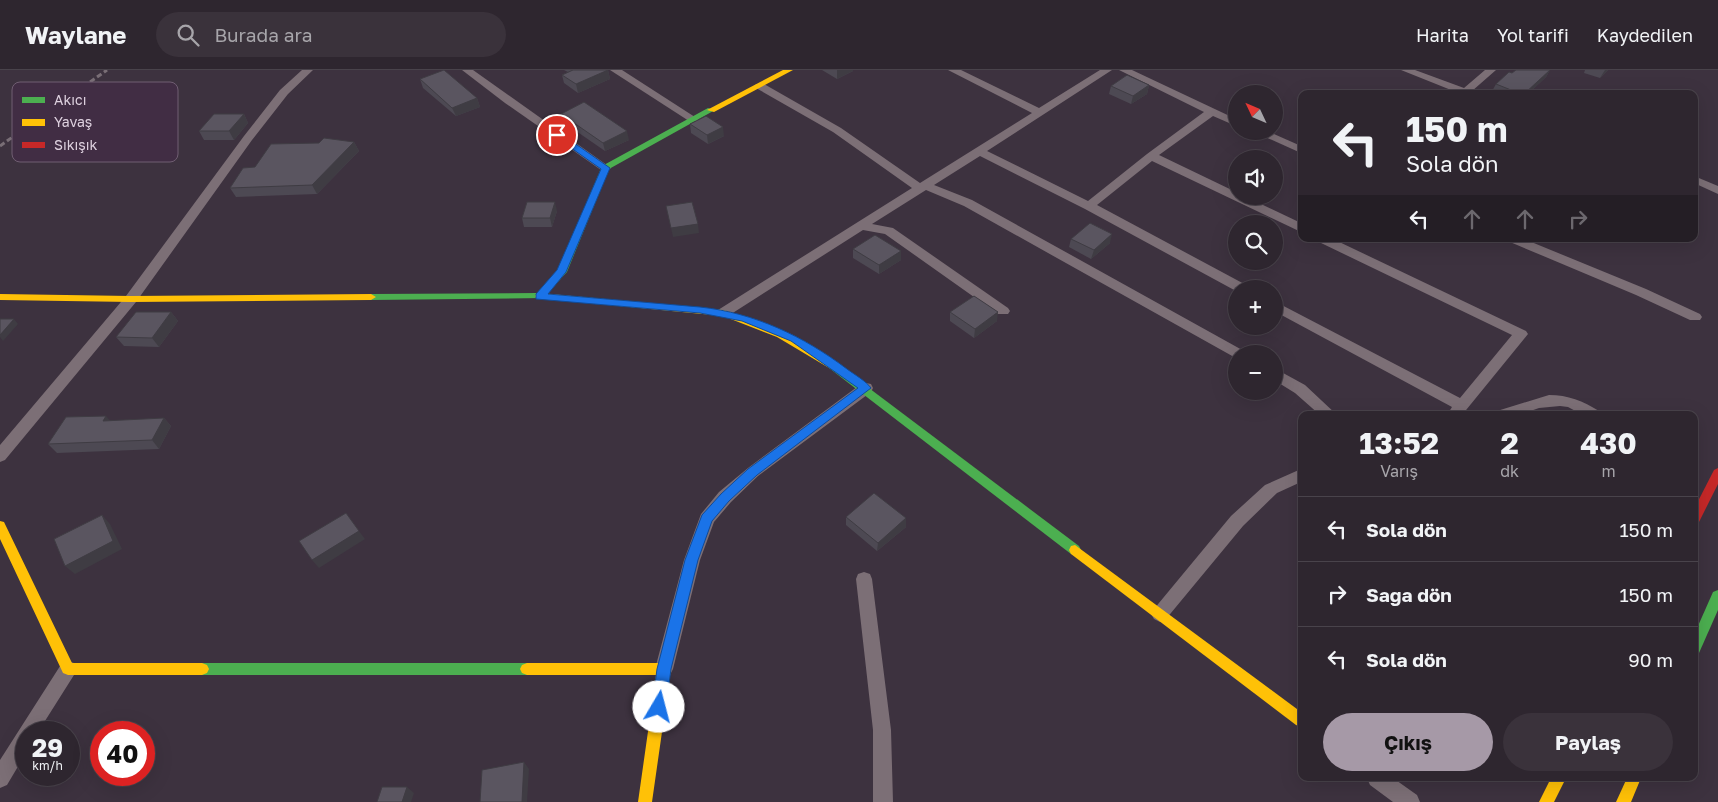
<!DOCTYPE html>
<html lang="tr">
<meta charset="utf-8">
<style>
body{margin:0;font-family:"Golos Text",sans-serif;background:#3a323b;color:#f1f3f6;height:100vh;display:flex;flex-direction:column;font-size:19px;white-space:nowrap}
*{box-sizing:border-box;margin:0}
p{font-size:16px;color:#a7a5aa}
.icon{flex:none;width:28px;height:28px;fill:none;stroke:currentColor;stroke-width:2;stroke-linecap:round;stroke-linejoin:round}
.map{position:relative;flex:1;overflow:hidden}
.side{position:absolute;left:1298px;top:341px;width:400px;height:370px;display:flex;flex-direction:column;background:#2e262f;border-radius:10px;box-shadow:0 5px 20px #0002,0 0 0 1px #49434b}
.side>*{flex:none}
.banner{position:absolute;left:1298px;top:20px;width:400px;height:152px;border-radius:10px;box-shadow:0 5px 20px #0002,0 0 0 1px #49434b;background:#2e262f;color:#f1f3f6;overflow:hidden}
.needle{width:32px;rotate:314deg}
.tools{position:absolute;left:1228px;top:15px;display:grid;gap:10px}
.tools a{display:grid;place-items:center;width:55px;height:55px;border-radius:50%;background:#2e262f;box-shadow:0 5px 20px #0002,0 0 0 1px #49434b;font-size:25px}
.speed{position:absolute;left:15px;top:651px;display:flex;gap:10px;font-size:25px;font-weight:700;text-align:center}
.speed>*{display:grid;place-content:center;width:65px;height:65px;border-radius:50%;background:#2e262f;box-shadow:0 5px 20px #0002,0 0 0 1px #49434b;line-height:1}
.speed small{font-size:12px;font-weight:400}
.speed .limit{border:8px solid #d22;background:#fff;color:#111}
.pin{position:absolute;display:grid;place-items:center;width:42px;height:42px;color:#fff;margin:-21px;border:2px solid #fff;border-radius:50%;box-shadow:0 1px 5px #0007}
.me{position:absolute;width:55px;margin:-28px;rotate:8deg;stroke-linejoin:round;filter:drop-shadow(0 0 4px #0008)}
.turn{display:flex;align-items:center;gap:18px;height:105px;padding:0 25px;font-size:22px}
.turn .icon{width:65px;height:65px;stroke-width:2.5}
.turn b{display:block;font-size:35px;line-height:42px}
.lanes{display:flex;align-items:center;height:48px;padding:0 25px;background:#0003;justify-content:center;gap:25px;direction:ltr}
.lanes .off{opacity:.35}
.eta{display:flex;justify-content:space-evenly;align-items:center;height:85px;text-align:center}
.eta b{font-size:30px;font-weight:700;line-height:35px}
.action{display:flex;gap:10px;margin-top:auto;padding:10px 25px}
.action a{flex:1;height:58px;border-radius:30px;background:#a699a7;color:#111;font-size:20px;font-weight:700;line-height:58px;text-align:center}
.action a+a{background:#3a323b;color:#f1f3f6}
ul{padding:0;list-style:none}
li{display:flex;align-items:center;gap:15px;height:65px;padding:0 25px;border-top:1px solid #49434b}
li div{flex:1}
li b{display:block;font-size:19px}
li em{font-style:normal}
header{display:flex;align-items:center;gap:30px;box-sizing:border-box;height:70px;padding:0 25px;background:#2e262f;border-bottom:1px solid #49434b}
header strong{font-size:24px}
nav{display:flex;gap:28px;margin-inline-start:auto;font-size:18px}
.search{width:350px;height:45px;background:#3a323b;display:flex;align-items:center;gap:12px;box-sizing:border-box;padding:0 18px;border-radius:28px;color:#a7a5aa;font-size:19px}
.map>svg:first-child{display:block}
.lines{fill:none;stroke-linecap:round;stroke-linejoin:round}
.street{fill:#7c6f76;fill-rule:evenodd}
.fast{fill:#4caf50;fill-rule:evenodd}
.slow{fill:#ffc107;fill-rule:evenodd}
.jam{fill:#c62828;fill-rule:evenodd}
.rail{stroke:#796e76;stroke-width:3;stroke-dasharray:5.5 3;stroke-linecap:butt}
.wall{fill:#4d4953}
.shaded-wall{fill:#3f3c43}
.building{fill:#5a5560;stroke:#3f3c43}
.route{fill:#1a73e8;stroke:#114b97}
.key{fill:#412d44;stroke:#705e72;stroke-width:1}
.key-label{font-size:14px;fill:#ded1df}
</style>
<header>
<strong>Waylane</strong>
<div class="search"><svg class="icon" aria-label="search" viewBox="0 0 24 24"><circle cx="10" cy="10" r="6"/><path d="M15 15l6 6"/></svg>Burada ara</div>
<nav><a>Harita</a><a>Yol tarifi</a><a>Kaydedilen</a></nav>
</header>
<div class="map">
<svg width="1718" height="732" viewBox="0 0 1718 732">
<rect width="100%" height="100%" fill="#3d323f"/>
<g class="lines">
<g class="street">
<polygon points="302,0 313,0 288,24 252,70 136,232 5,390 0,392 0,375 126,226 244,66 280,20"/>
<polygon points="462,0 473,0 611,98 609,100 601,100 505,33"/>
<polygon points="610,0 622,0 698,49 697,51 689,51"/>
<polygon points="948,0 961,0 1039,38 1100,0 1112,0 987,81 1088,131 1147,84 1204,42 1119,0 1132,0 1236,49 1236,56 1213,46 1159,85 1236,122 1236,126 1244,126 1301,153 1301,162 1152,91 1097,135 1248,216 1249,219 1236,219 1236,221 1085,139 980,86 934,115 972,130 1244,281 1246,284 1236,284 1236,288 1234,287 964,136 926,120 872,154 893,158 1008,238 1010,241 1008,244 998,244 885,164 863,160 728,246 718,246 716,243 718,240 912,118 833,62 756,18 755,16 756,14 764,14 841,58 920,113 1032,43"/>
<polygon points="1401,0 1415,0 1464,18 1485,0 1496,0 1472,21 1476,24 1461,24"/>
<polygon points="1252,61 1267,61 1301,76 1301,83"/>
<polygon points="1694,106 1718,116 1718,124 1694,113"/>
<polygon points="1317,169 1333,169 1526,261 1528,264 1462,345 1447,345 1452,337 1274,241 1274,231 1460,328 1512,265 1319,172"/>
<polygon points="1508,169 1524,169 1646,219 1700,244 1702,247 1700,250 1690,250 1636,225 1510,172"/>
<polygon points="1274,298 1305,315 1337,345 1320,345 1295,323 1274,310"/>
<polygon points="866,313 871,314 873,318 871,322 758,406 731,432 714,452 700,490 673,599 670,605 664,607 658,605 655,599 684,490 701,444 719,422 748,398 861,314"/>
<path d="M1549,325c19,0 34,6 50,16l2,4h-18l-15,-8 -8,-1 -21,2 -20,7h-24l2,-4z"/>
<polygon points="1301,399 1301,412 1277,423 1243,456 1166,549 1160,552 1154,549 1151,544 1154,539 1231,446 1265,415"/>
<polygon points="864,502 870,504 872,509 891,660 893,732 873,732 873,660 856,509 858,504"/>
<polygon points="68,591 74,593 77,599 74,605 38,662 26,662 26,683 7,715 0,718 0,690 62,593"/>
<polygon points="1367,708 1393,708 1417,725 1420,732 1393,732 1370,715"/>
</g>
<g class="fast">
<polygon points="708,38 715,40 609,99 567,202 543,228 371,230 366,227 371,224 537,223 558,201 602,96"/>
<polygon points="833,291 1079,476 1081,480 1079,484 1075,485 1071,484 829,298 828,295"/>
<polygon points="1718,520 1718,540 1699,583 1694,585 1694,565 1713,522"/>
<polygon points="202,593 527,593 532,595 534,599 532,603 527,605 202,605 197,603 195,599 197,595"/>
</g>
<g class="slow">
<polygon points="783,0 793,0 714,42 707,40"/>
<polygon points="540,223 723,240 756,250 784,262 824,284 838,295 833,299 829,298 777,267 723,246 537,228 535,226 537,224"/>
<polygon points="0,224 131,226 371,224 376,227 371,230 131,232 0,230"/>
<polygon points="0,451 4,452 72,593 202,593 207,595 209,599 207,603 202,605 68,605 63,603 0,469"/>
<polygon points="1075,475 1301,642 1301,657 1296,655 1071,484 1069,480 1071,476"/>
<polygon points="527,593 664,593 669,595 671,599 652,732 638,732 656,605 527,605 522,603 520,599 522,595"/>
<polygon points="1551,708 1566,708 1554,732 1539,732"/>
<polygon points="1627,708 1641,708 1631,732 1616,732"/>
</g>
<polygon class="jam" points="1718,398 1718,414 1698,454 1694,455 1694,439 1714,400"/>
<polyline class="rail" points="0,76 107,0"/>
</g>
<g class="wall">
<polygon points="564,0 608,0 610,9 578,23 564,13 562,5 568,2"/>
<polygon points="822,0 853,0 853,1 837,9"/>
<polygon points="1516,0 1550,0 1546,7 1528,24 1494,24 1491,23 1496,14 1512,3"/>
<polygon points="1585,0 1608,0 1600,8 1584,3"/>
<polygon points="420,9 477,28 480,37 456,46 423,18"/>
<polygon points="1149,15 1147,24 1131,34 1109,24 1111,16"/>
<polygon points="126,43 131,52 116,67 88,66 82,58"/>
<polygon points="244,44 248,53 234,70 204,70 199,61"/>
<polygon points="561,44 629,70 605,81 563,52"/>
<polygon points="690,54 724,66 708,74 691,63"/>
<polygon points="354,72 359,81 317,124 236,127 230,118 255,97"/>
<polygon points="1236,96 1236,111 1229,108 1232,99"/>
<polygon points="557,141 552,157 524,157 522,148"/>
<polygon points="1071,169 1110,173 1091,189 1069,177"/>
<polygon points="853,179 901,190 879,204 853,188"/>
<polygon points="171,242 178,251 159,277 124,276 116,267"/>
<polygon points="950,242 997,251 974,268 950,251"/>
<polygon points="164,348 171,356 159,379 57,383 48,374 110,351"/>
<polygon points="846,447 906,457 877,481 846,455"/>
</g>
<g class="shaded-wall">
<polygon points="608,0 610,9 578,23 576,14"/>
<polygon points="837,0 853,0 853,1 837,9"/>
<polygon points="1550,0 1546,7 1528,24 1524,24"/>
<polygon points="1605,0 1608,0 1600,8"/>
<polygon points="1149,15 1147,24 1131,34 1133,26"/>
<polygon points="477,28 480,37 456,46 452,38"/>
<polygon points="126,43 131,52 116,67 110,59"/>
<polygon points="244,44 248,53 234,70 229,61"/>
<polygon points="723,57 724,66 708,74 707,65"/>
<polygon points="627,61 629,70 605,81 603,73"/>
<polygon points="354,72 359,81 317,124 312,115"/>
<polygon points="555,132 557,141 552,157 550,148"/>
<polygon points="698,154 699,163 673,167 671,158"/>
<polygon points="1112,164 1110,173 1091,189 1094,180"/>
<polygon points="901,181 901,190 879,204 879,195"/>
<polygon points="171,242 178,251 159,277 152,268"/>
<polygon points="998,242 997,251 974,268 975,259"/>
<polygon points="14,249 18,254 3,271 0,267 0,265"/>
<polygon points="106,346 114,355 103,351"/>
<polygon points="164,348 171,356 159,379 152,370"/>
<polygon points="102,445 110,454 122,479 75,504 65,496"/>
<polygon points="906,448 906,457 877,481 878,473"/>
<polygon points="359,461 365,469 319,498 312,490"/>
<polygon points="524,692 529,699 527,732 522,732"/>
<polygon points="407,717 414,723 411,732 402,732"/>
</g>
<g class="building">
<polygon points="444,0 477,28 452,38 420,9"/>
<polygon points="573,0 608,0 576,14 562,5"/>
<polygon points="1516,0 1550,0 1524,24 1521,24 1496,14 1509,2 1512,3"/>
<polygon points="1127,5 1149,15 1133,26 1111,16"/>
<polygon points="584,32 627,61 603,73 561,44"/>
<polygon points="214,44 244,44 229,61 199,61"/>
<polygon points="706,46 723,57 707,65 690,54"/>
<polygon points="324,68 354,72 312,115 230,118 243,98 255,97 271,74 319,73"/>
<polygon points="1236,96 1236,101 1232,99"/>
<polygon points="527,132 555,132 550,148 522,148"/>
<polygon points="692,132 698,154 671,158 666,136"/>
<polygon points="1090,153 1112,164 1094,180 1071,169"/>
<polygon points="875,165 901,181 879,195 853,179"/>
<polygon points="974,226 998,242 975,259 950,242"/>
<polygon points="136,242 171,242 152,268 116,267"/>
<polygon points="0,249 14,249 0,265"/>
<polygon points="106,346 103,351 164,348 152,370 48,374 66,347"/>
<polygon points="874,423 906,448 878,473 846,447"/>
<polygon points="346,443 359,461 312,490 299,471"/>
<polygon points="102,445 113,471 65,496 54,469"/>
<polygon points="524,692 522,732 480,732 482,700"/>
<polygon points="382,717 407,717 402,732 377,732"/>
</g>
<path class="route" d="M554,63h6l50,35 -44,104 -18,22 152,13c55,6 103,29 147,62 8,6 19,12 24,19l-114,87 -28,26 -17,20 -14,39 -27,109 -5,38 -2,5 -5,2 -5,-2 -2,-5 5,-38 28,-109 17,-45 19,-21 27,-25 110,-81 -67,-47 -49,-20 -42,-8 -164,-14v-5l21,-24 44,-101 -47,-33z"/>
<rect x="12" y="12" width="166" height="80" rx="8" class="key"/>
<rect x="22" y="27" width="23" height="6" fill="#4caf50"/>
<rect x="22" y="49" width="23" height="7" fill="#ffc107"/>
<rect x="22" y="72" width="23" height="6" fill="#c62828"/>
<g class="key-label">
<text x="54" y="35">Akıcı</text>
<text x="54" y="57">Yavaş</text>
<text x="54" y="80">Sıkışık</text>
</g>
</svg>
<div class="tools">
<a><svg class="needle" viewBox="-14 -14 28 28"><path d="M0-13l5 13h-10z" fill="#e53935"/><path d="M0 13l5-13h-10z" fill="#a7a5aa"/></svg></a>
<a><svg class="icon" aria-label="sound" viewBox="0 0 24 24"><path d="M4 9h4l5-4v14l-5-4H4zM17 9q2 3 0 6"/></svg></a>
<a><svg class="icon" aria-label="search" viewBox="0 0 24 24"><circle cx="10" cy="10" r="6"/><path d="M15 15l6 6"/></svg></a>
<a>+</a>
<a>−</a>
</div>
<div class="speed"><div>29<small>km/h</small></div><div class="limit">40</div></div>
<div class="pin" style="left:557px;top:65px;background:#d93025"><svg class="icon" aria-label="arrive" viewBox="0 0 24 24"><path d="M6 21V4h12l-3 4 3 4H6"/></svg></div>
<svg class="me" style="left:659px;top:637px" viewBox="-20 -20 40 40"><circle r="19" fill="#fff"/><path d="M0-13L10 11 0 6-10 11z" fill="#1a73e8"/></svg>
<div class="banner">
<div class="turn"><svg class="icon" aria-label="left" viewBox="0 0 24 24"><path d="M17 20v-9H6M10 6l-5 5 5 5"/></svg><div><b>150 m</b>Sola dön</div></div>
<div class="lanes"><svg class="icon" aria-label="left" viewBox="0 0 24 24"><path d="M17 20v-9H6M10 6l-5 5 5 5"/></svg><svg class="icon off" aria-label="ahead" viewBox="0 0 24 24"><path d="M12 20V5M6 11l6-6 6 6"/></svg><svg class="icon off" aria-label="ahead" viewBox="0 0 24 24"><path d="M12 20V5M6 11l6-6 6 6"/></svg><svg class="icon off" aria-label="right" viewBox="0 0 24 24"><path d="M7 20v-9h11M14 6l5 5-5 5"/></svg></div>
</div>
<section class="side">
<div class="eta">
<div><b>13:52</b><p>Varış</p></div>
<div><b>2</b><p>dk</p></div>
<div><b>430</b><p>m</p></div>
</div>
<ul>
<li><svg class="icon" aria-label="left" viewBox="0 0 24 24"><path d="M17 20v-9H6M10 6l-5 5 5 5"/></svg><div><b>Sola dön</b></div><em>150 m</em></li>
<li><svg class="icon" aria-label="right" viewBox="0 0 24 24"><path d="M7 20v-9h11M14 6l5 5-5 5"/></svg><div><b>Sağa dön</b></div><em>150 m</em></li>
<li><svg class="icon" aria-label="left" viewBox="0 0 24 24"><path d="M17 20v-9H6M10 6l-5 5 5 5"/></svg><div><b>Sola dön</b></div><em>90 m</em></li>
</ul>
<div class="action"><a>Çıkış</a><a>Paylaş</a></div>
</section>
</div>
